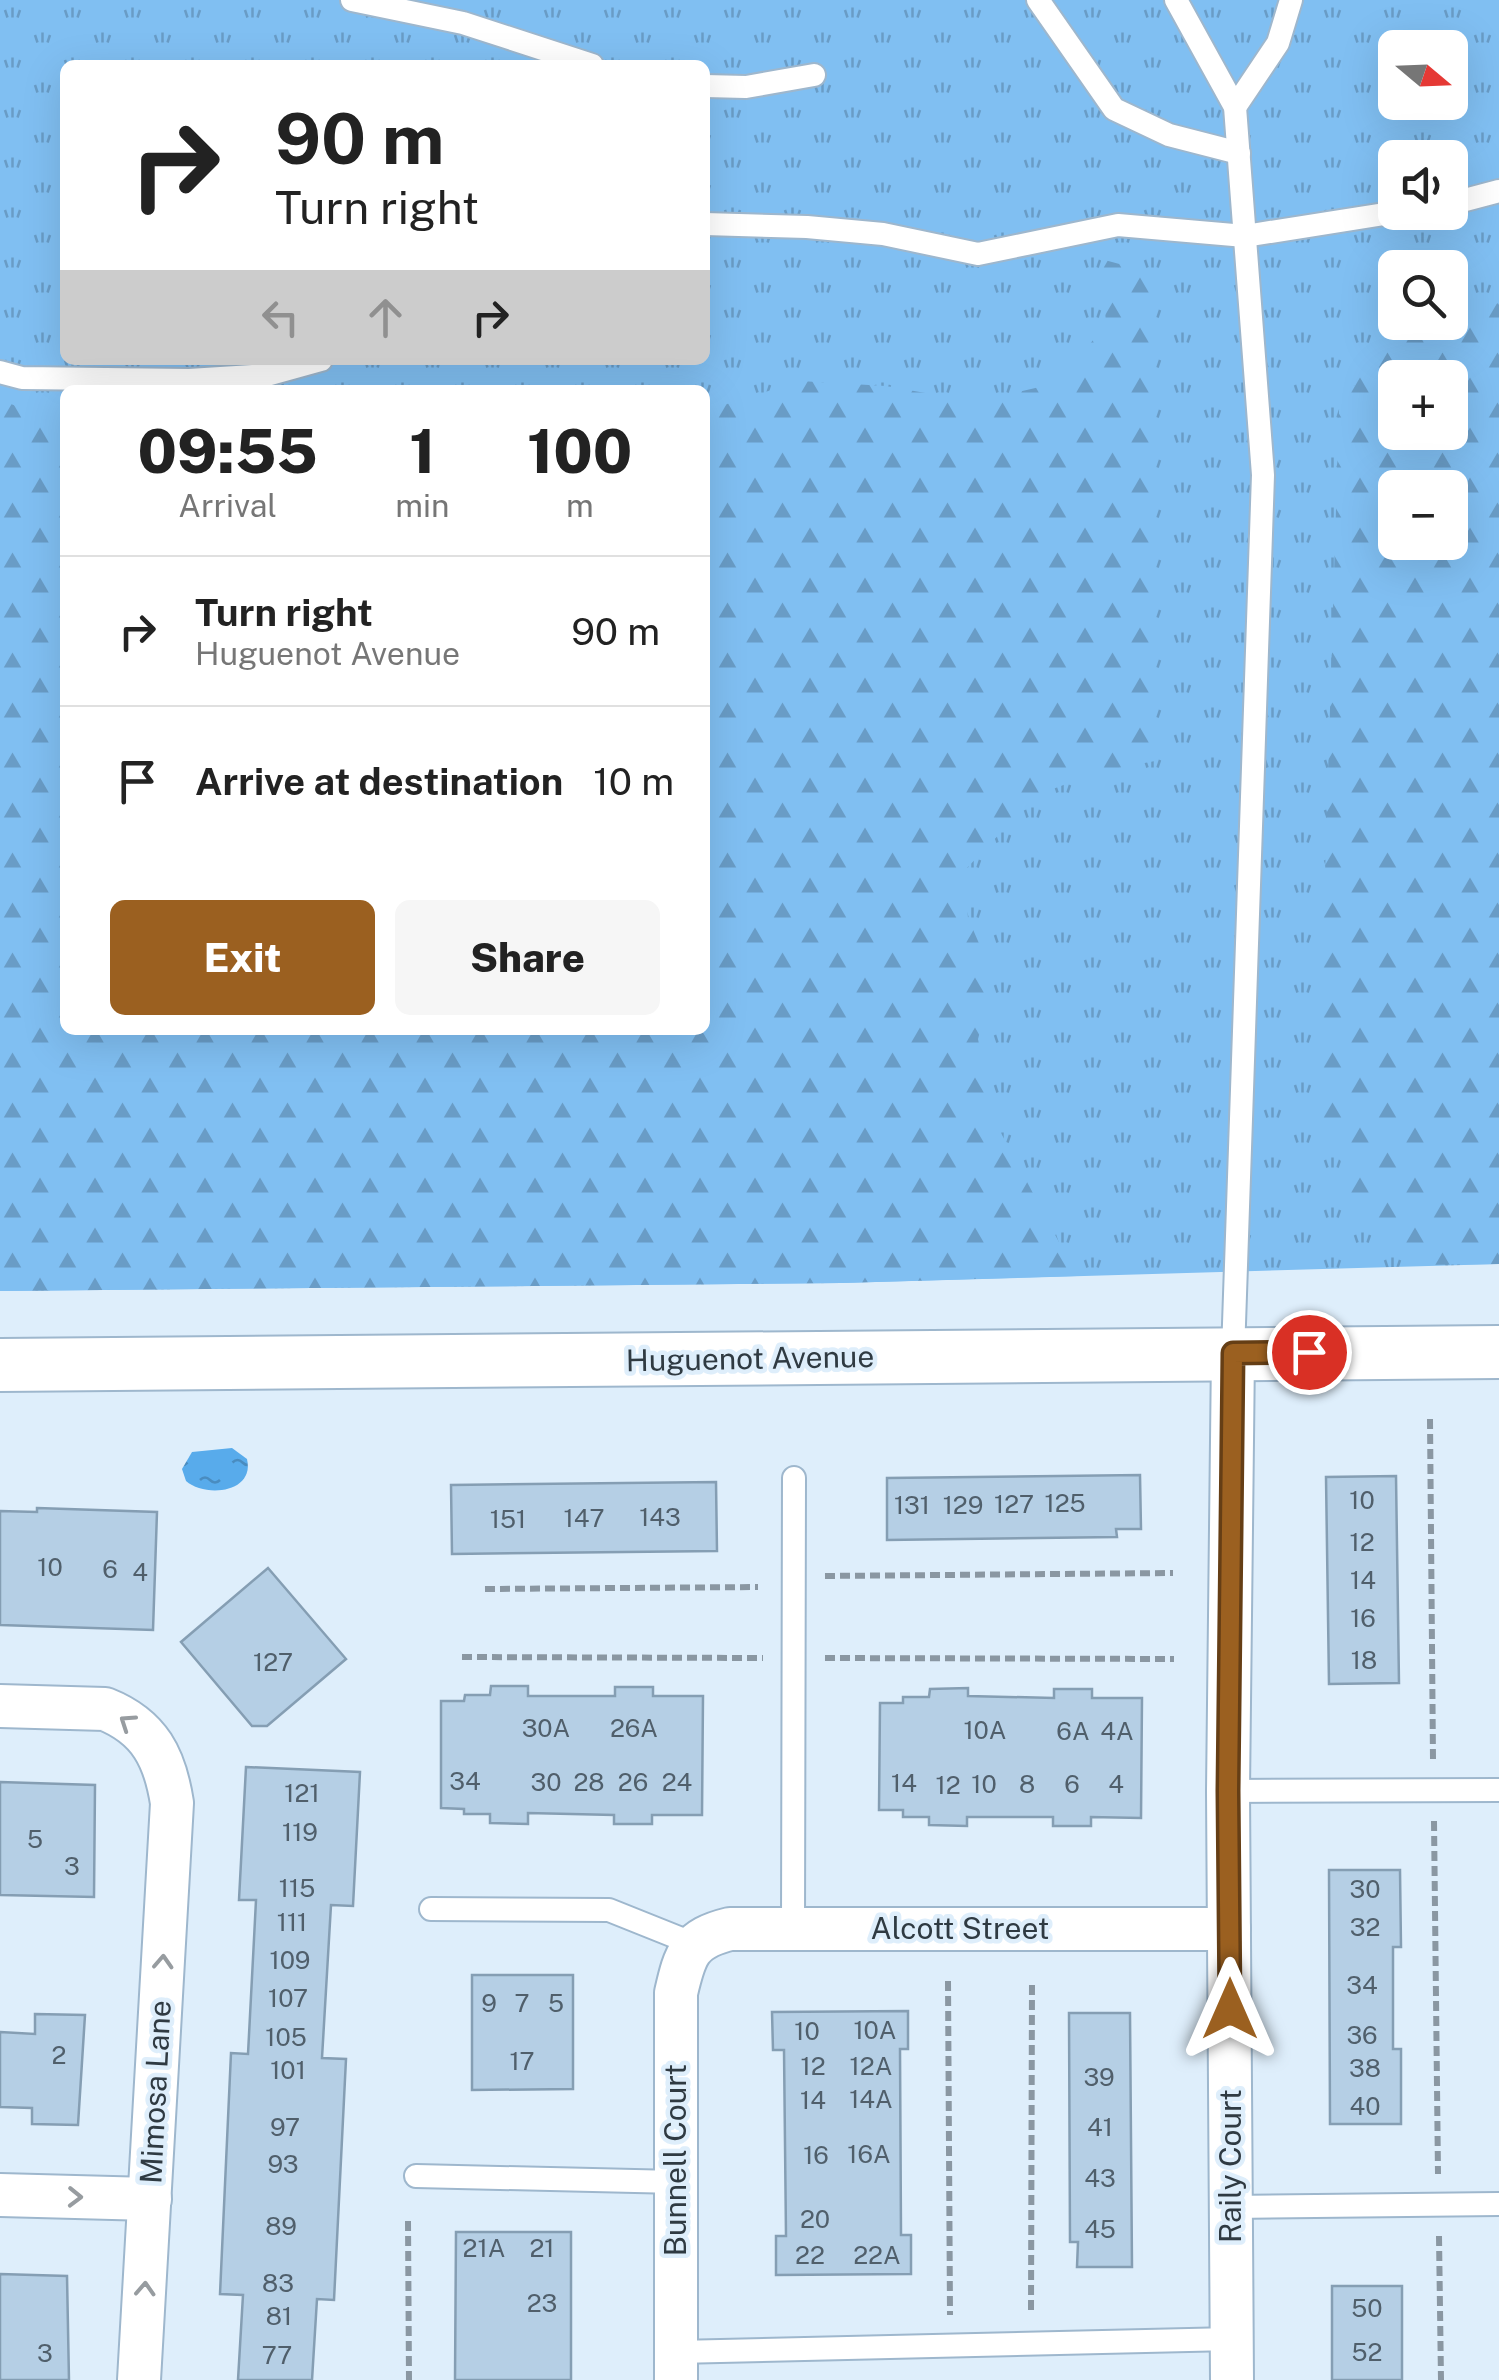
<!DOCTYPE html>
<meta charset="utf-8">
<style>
body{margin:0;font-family:"Public Sans",sans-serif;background:#f6f6f6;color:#222;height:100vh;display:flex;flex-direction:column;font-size:38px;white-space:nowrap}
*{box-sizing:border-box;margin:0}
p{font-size:32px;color:#767676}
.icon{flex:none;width:55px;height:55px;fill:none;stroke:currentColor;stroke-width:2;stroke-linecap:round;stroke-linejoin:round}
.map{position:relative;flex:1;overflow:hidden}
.drawer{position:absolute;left:60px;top:385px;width:650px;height:650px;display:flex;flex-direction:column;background:#fff;border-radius:15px;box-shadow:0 10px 40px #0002}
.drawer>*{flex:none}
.top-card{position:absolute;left:60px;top:60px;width:650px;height:305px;border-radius:15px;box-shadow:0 10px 40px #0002;background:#fff;color:#222;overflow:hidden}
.needle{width:65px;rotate:109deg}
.fabs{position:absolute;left:1378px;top:30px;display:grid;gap:20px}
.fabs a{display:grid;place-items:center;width:90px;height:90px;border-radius:15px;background:#fff;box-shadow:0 10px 40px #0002;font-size:50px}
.pin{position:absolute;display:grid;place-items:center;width:85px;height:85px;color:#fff;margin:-42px;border:5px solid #fff;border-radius:50%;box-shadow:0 2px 10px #0007}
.me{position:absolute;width:110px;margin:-55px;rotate:0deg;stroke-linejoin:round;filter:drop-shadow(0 0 8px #0008)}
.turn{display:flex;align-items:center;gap:35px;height:210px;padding:0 50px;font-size:45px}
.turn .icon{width:130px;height:130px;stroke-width:2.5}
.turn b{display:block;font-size:70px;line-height:85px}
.lanes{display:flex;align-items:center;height:95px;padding:0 50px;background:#0003;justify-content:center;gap:50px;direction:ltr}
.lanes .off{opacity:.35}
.eta{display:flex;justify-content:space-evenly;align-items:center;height:170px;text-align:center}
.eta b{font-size:60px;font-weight:800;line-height:70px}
.button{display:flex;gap:20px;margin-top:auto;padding:20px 50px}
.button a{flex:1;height:115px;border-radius:15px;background:#9b6020;color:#fff;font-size:40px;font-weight:800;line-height:115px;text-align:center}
.button a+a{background:#f6f6f6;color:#222}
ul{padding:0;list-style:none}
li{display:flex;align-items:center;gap:30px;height:150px;padding:0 50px;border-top:2px solid #e0e0e0}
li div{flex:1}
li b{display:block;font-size:38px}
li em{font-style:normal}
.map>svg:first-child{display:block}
.grass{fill:url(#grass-tufts);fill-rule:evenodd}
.forest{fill:url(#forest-firs);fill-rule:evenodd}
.water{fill:url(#water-ripples)}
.building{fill:#b5cfe5;stroke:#859eb3;stroke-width:2.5}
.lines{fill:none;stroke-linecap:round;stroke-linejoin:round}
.service-casing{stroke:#9eb7cd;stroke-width:26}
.minor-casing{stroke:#9eb7cd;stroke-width:46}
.tertiary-casing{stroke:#9eb7cd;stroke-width:56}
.path{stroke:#8a97a2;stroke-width:6;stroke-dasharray:10 5;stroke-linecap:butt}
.service{stroke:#fff;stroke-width:22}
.minor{stroke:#fff;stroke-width:42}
.tertiary{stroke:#fff;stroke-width:52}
.oneway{stroke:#979ca0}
.route-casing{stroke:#653e15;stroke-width:25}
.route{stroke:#9b6020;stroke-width:18}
.labels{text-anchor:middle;stroke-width:9;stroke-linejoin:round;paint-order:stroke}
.number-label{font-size:25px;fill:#505f6b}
.street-label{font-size:30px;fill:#2f3a42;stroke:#deeefb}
</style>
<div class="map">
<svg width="1499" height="2380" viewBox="0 0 1499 2380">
<defs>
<pattern id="grass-tufts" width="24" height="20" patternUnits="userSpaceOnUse" patternTransform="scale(2.5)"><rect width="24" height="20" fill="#80bff2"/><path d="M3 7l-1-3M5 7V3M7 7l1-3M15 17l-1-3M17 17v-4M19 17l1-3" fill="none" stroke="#699cc6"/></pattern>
<pattern id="forest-firs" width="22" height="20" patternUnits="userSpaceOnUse" patternTransform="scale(2.5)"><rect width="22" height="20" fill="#80bff2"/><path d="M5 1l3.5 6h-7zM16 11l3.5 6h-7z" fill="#699cc6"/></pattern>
<pattern id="water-ripples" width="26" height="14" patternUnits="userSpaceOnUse" patternTransform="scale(2.5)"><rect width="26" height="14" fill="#58abeb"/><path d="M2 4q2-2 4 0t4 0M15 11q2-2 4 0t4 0" fill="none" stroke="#498cc0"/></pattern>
</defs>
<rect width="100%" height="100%" fill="#deeefb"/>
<path class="grass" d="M0,0h1499v1264l-658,19 -841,8zM1395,48h55v54h-55zM65,65h640v295h-640zM1395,158h55v54h-55zM1395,268h55v54h-55zM1395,378h55v54h-55zM65,390h640v640h-640zM1395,488h55v54h-55z"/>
<g class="forest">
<polygon points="1101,259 1156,274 1155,761 1098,772 1037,795 964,871 968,918 994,978 978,1039 993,1118 1077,1276 841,1283 0,1291 0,400 65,424 65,1030 705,1030 705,411 800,381 886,386 976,402 1061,382 1106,323"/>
<path d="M1499,303v961l-80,1 -60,-42 -18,-61 -23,-55 21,-697 39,-63 50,-24 22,-1v-7zM1395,378h55v54h-55zM1395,488h55v54h-55z"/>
</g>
<path class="water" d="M232,1448l15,11c8,34 -42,39 -61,22l-4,-12 10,-17z"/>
<g class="building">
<polygon points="1140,1475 1141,1529 1116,1529 1117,1537 887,1540 887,1478"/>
<polygon points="1396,1476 1399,1683 1329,1684 1326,1477"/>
<polygon points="716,1482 717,1551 452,1554 451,1485"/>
<polygon points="37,1508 157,1512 153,1630 0,1625 0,1511 37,1512"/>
<polygon points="268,1568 346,1659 267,1726 252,1726 181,1642"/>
<polygon points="491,1686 528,1686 528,1696 615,1696 615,1687 653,1687 653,1696 703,1696 702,1815 652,1815 652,1824 614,1824 614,1815 528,1813 528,1824 490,1823 490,1814 464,1814 464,1809 441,1808 441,1701 464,1701 465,1695 490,1695"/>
<polygon points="968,1688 968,1696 1054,1698 1054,1689 1092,1689 1092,1698 1142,1698 1141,1818 1091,1817 1091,1826 1053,1826 1053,1817 967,1817 967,1826 929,1825 929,1817 903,1817 903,1810 879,1810 880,1703 903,1703 903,1697 929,1697 930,1689"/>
<polygon points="246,1767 360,1772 353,1906 331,1905 322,2058 346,2059 334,2300 317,2299 312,2380 238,2380 243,2295 220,2294 231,2053 248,2054 254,1939 256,1900 239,1900"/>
<polygon points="0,1782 95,1785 94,1897 0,1895"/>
<polygon points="1329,1870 1400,1870 1401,1947 1393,1947 1393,2049 1401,2049 1401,2124 1330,2124"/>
<polygon points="472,1975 573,1975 573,2089 472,2090"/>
<polygon points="908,2011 908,2049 900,2049 901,2235 911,2235 911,2274 776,2275 776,2236 786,2236 784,2050 773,2050 772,2012"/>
<polygon points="1069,2013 1130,2013 1132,2267 1077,2267 1078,2242 1070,2242"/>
<polygon points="35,2014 85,2015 78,2125 32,2124 32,2108 0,2107 0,2032 35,2034"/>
<polygon points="456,2232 571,2232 571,2380 455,2380"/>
<polygon points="0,2274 67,2276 69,2380 0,2380"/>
<rect x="1332" y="2286" width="70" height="94"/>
</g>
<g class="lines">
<defs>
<g id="service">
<polyline points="352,0 463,23 592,65"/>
<polyline points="1038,0 1114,109 1169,135 1239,153"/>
<polyline points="1176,0 1235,107 1263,475 1233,1353"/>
<polyline points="705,86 746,87 814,75"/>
<polyline points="1235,107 1278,43 1291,0"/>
<polyline points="1450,204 1499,191"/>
<polyline points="705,224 807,227 883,234 978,254 1118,225 1245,236 1397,212"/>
<polyline points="0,372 22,378 189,380 267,375 321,360"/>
<polyline points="1228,1791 1499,1790"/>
<polyline points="431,1909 609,1910 694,1944"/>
<polyline points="793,1929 794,1478"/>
<polyline points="416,2176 677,2182"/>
<polyline points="1231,2207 1499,2204"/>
<polyline points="677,2352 1232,2339"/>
</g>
<g id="minor">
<path d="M0,1706l105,3c45,18 60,49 67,94l-33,577"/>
<polyline points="0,2195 150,2199"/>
<path d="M676,2380v-387c9,-39 13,-54 54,-64h499"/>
<polyline points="1232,2380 1228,1791 1233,1353"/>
</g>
<polyline id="tertiary" points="0,1365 1499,1352"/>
</defs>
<use href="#service" class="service-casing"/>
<use href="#minor" class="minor-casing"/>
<use href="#tertiary" class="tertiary-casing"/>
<g class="path">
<polyline points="1430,1419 1433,1759"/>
<polyline points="825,1576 1173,1573"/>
<polyline points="485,1589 758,1587"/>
<polyline points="462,1657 763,1658"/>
<polyline points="825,1658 1174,1659"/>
<polyline points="1434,1821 1438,2174"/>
<polyline points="948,1981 950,2315"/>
<polyline points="408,2221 409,2380"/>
<polyline points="1439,2236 1441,2380"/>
<polyline points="1031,2310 1032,1981"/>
</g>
<use href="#service" class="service"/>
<use href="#minor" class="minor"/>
<use href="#tertiary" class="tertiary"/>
</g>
<defs><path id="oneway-chevron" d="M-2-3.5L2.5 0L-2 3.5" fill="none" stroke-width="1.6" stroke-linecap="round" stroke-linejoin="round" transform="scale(2.5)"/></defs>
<g class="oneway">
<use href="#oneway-chevron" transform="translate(127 1722) rotate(-146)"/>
<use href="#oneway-chevron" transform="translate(163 1962) rotate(-87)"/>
<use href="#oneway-chevron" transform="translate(75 2197) rotate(1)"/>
<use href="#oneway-chevron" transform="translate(145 2289) rotate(-87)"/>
</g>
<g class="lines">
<defs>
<polyline id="route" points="1230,2009 1228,1791 1233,1353 1309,1352"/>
</defs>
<use href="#route" class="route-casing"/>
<use href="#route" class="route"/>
</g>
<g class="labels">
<g class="number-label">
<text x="1362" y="1509">10</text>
<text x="1065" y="1512">125</text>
<text x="1014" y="1513">127</text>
<text x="912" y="1514">131</text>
<text x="963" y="1514">129</text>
<text x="660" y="1526">143</text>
<text x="584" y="1527">147</text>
<text x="508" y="1528">151</text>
<text x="1362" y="1551">12</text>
<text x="50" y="1576">10</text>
<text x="110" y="1578">6</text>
<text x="140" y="1581">4</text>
<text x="1363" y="1589">14</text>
<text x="1363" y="1627">16</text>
<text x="1364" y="1669">18</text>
<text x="273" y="1671">127</text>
<text x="546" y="1737">30A</text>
<text x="634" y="1737">26A</text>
<text x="985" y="1739">10A</text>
<text x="1073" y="1740">6A</text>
<text x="1117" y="1740">4A</text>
<text x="465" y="1790">34</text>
<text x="546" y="1791">30</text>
<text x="589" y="1791">28</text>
<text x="633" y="1791">26</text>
<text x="677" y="1791">24</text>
<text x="904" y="1792">14</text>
<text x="984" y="1793">10</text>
<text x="1027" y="1793">8</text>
<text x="1072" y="1793">6</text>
<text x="1116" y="1793">4</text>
<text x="948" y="1794">12</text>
<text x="302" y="1802">121</text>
<text x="300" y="1841">119</text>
<text x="35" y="1848">5</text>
<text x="72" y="1875">3</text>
<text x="297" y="1897">115</text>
<text x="1365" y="1898">30</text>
<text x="292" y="1931">111</text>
<text x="1365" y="1936">32</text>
<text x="290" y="1969">109</text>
<text x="1362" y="1994">34</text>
<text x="288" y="2007">107</text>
<text x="489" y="2012">9</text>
<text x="522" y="2012">7</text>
<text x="556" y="2012">5</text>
<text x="875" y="2039">10A</text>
<text x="807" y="2040">10</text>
<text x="1362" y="2044">36</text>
<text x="286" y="2046">105</text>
<text x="59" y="2064">2</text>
<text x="522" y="2070">17</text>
<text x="813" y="2075">12</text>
<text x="871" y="2075">12A</text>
<text x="1365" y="2077">38</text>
<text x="288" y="2079">101</text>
<text x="1099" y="2086">39</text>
<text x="871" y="2108">14A</text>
<text x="813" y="2109">14</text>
<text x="1365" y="2115">40</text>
<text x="285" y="2136">97</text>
<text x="1100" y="2136">41</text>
<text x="869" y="2163">16A</text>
<text x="816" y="2164">16</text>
<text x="283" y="2173">93</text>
<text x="1100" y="2187">43</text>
<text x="815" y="2228">20</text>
<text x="281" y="2235">89</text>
<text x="1100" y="2238">45</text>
<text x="484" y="2257">21A</text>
<text x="542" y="2257">21</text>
<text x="810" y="2264">22</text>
<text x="877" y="2264">22A</text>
<text x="278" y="2292">83</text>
<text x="542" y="2312">23</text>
<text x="1367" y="2317">50</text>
<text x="279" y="2325">81</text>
<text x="1367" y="2361">52</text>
<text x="45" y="2362">3</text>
<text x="277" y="2364">77</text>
</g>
<g class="street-label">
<text transform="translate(750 1359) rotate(-1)" y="10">Huguenot Avenue</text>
<text x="960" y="1939">Alcott Street</text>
<text transform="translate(156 2092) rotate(-87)" y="10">Mimosa Lane</text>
<text transform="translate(676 2160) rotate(-90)" y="10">Bunnell Court</text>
<text transform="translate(1231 2166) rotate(-90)" y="10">Raily Court</text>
</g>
</g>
</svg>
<div class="fabs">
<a><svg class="needle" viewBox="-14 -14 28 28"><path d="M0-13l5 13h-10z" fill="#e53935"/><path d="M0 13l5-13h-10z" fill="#767676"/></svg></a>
<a><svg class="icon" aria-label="sound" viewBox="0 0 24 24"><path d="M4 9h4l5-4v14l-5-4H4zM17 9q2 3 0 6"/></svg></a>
<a><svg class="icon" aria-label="search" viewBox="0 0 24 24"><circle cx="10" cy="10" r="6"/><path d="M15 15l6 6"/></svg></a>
<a>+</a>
<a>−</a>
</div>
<div class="pin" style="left:1309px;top:1352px;background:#d93025"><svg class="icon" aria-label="arrive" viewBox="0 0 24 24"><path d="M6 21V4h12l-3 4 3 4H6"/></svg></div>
<svg class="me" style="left:1230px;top:2009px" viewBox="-20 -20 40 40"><path d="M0-17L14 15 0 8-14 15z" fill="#9b6020" stroke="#fff" stroke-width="4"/></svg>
<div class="top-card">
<div class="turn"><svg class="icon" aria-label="right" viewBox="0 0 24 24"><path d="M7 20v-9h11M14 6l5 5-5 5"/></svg><div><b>90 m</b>Turn right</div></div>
<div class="lanes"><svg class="icon off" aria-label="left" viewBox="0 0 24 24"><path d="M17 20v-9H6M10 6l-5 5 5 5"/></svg><svg class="icon off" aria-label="ahead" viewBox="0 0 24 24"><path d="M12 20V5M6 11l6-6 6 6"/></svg><svg class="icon" aria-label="right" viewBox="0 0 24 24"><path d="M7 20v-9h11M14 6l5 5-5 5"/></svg></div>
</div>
<section class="drawer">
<div class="eta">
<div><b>09:55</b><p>Arrival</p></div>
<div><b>1</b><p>min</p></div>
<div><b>100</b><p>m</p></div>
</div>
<ul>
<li><svg class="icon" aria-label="right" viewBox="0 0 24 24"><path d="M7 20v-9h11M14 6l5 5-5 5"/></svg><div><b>Turn right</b><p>Huguenot Avenue</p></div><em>90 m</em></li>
<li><svg class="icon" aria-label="arrive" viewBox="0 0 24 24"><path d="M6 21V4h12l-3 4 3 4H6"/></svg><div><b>Arrive at destination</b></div><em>10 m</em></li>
</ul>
<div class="button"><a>Exit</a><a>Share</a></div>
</section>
</div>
